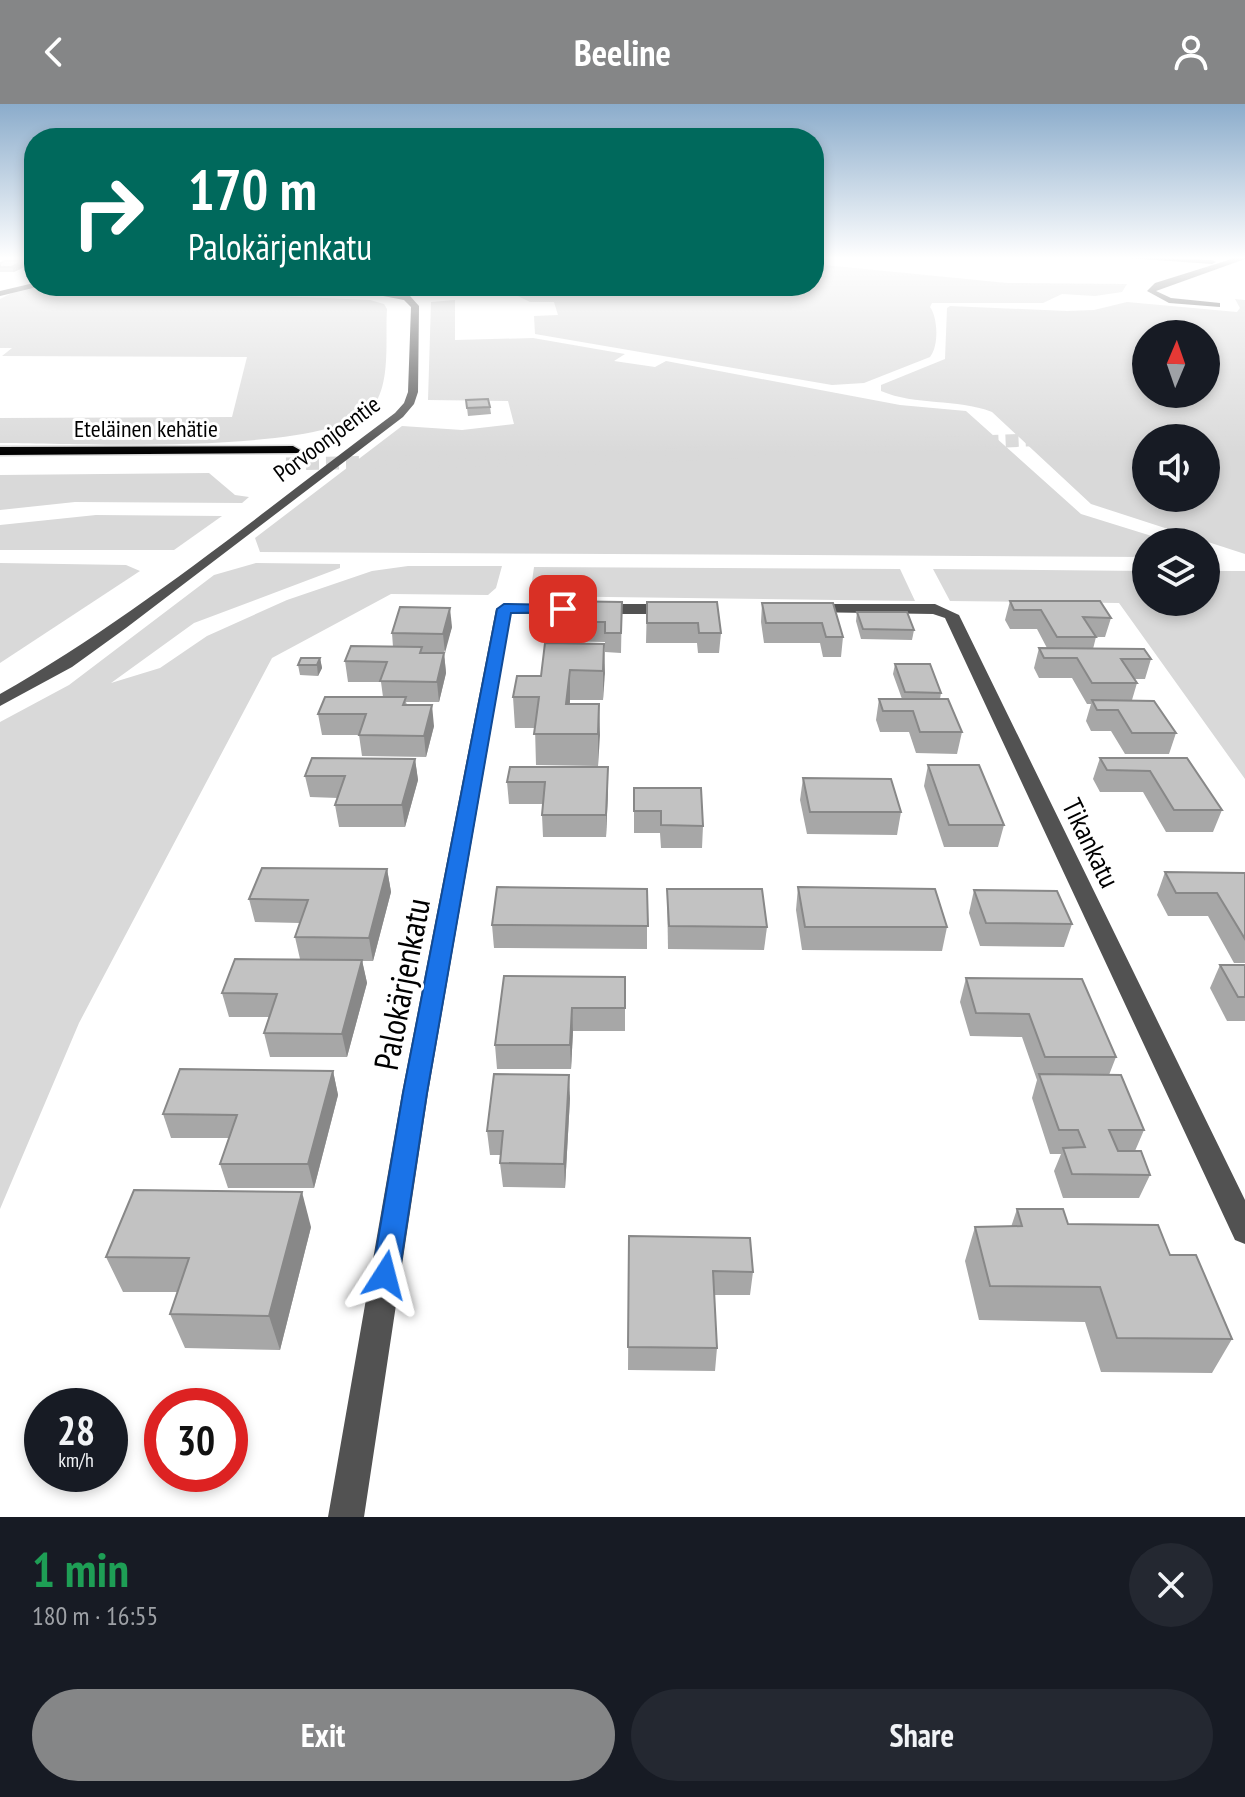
<!DOCTYPE html>
<meta charset="utf-8">
<style>
body{margin:0;font-family:"PT Sans Narrow",sans-serif;background:#242831;color:#f1f3f6;height:100vh;display:flex;flex-direction:column;font-size:30px;white-space:nowrap}
*{box-sizing:border-box;margin:0}
p{font-size:26px;color:#9ea1a6}
.icon{flex:none;width:44px;height:44px;fill:none;stroke:currentColor;stroke-width:2;stroke-linecap:round;stroke-linejoin:round}
.map{position:relative;height:1413px;overflow:hidden}
.details{display:flex;flex-direction:column;background:#171b24;flex:1}
.details>*{flex:none}
.guide{position:absolute;left:24px;top:24px;width:800px;height:168px;border-radius:32px;box-shadow:0 4px 12px #0003;background:#00695c;color:#fff;overflow:hidden}
.needle{width:52px;rotate:2deg}
.buttons{position:absolute;left:1132px;top:216px;display:grid;gap:16px}
.buttons a{display:grid;place-items:center;width:88px;height:88px;border-radius:50%;background:#171b24;box-shadow:0 4px 12px #0003;font-size:40px}
.speed{position:absolute;left:24px;top:1284px;display:flex;gap:16px;font-size:40px;font-weight:700;text-align:center}
.speed>*{display:grid;place-content:center;width:104px;height:104px;border-radius:50%;background:#171b24;box-shadow:0 4px 12px #0003;line-height:1}
.speed small{font-size:20px;font-weight:400}
.speed .limit{border:12px solid #d22;background:#fff;color:#111}
.pin{position:absolute;display:grid;place-items:center;width:68px;height:68px;color:#fff;margin:-34px;border-radius:16px;box-shadow:0 4px 12px #0006}
.me{position:absolute;width:88px;margin:-44px;rotate:9deg;stroke-linejoin:round;filter:drop-shadow(0 0 6px #0008)}
.turn{display:flex;align-items:center;gap:28px;height:168px;padding:0 32px;font-size:36px}
.turn .icon{width:104px;height:104px;stroke-width:2.5}
.turn b{display:block;font-size:56px;line-height:68px}
.round{display:grid;place-items:center;flex:none;width:84px;height:84px;border-radius:42px;background:#242831}
.head{display:flex;align-items:center;justify-content:space-between;height:136px;padding:0 32px}
h1{font-size:48px;font-weight:700;line-height:60px;color:#1e9e55}
.button{display:flex;gap:16px;margin-top:auto;padding:16px 32px}
.button a{flex:1;height:92px;border-radius:48px;background:#858687;color:#fff;font-size:32px;font-weight:700;line-height:92px;text-align:center}
.button a+a{background:#242831;color:#f1f3f6}
header{display:flex;justify-content:space-between;align-items:center;height:104px;padding:0 32px;background:#858687;color:#fff;font-size:36px;font-weight:700}
.map>svg:first-child{display:block}
.green{fill:#d9d9d9;fill-rule:evenodd}
.lines{fill:none;stroke-linecap:round;stroke-linejoin:round}
.highway-tunnel{stroke:#d9d9d9;stroke-width:13;stroke-dasharray:13 7;stroke-linecap:butt}
.highway-casing{stroke:#dbdbdb;stroke-width:3}
.minor{fill:#525252;fill-rule:evenodd}
.highway{fill:#000;fill-rule:evenodd}
.wall{fill:#a7a7a7}
.shaded-wall{fill:#888}
.building{fill:#c2c2c2;stroke:#888;stroke-width:2}
.route{fill:#1a73e8;stroke:#114b97;stroke-width:2}
.labels{text-anchor:middle;stroke-width:6;stroke-linejoin:round;paint-order:stroke}
.far-street-label{font-size:24px;fill:#000;stroke:#fff}
.street-label{font-size:28px;fill:#000;stroke:#fff}
.near-street-label{font-size:34px;fill:#000;stroke:#fff}
</style>
<header><svg class="icon" aria-label="back" viewBox="0 0 24 24"><path d="M15 5l-7 7 7 7"/></svg>Beeline<svg class="icon" aria-label="person" viewBox="0 0 24 24"><circle cx="12" cy="8" r="4"/><path d="M4 21q1-7 8-7t8 7"/></svg></header>
<div class="map">
<svg width="1245" height="1413" viewBox="0 0 1245 1413">
<rect width="100%" height="100%" fill="#fff"/>
<g class="green">
<path d="M814,160l193,19 120,1 -5,8 -27,4 -33,-2 -19,9h-111l-2,4c8,11 9,39 0,50l-66,26 -32,2 -297,-51 -1,-18 24,-1 -4,-13h-24l-12,-6 -62,-2 1,-8h357z"/>
<path d="M34,178v4h208l-9,8 137,6 14,4 3,5c-2,28 4,73 -13,96 -39,52 -306,38 -374,38v-25l232,-1 15,-60 -245,-1 10,-8h-12v-49z"/>
<path d="M1235,195l10,1v254l-154,-50 -99,-92c-36,-14 -76,-6 -111,-21v-6l64,-26 2,-51 3,-2 117,5 27,-1 33,-8 110,10 3,-4zM1146,230h60v60h-60zM1146,334h60v60h-60z"/>
<polygon points="455,196 455,236 533,234 625,250 614,257 655,263 666,257 900,301 966,307 1081,410 1171,438 1146,438 1146,453 260,448 255,434 402,322 462,326 514,320 508,297 428,296 431,198"/>
<polygon points="209,369 235,391 249,393 242,399 75,398 0,406 0,371"/>
<polygon points="96,411 222,412 174,446 0,446 0,421"/>
<polygon points="0,459 126,461 140,467 0,559"/>
<polygon points="256,459 340,460 340,464 194,519 111,579 160,564 207,532 287,496 372,467 408,462 502,462 496,484 488,491 391,490 272,554 79,919 0,1105 0,618 69,581 214,471"/>
<polygon points="534,463 900,465 915,497 530,492"/>
<polygon points="933,465 1146,467 1146,498 1206,498 1206,467 1245,467 1245,675 1119,499 950,497"/>
</g>
<g class="lines">
<polyline class="highway-tunnel" points="286,360 592,354 1245,327"/>
<defs>
<polygon id="highway" points="293,342 300,346 298,349 0,351 0,343"/>
</defs>
<use href="#highway" class="highway-casing"/>
<g class="minor">
<polygon points="1114,153 1212,156 1216,158 1212,160"/>
<polygon points="1238,153 1245,155 1156,187 1171,194 1220,199 1220,203 1169,199 1147,187 1155,179"/>
<polygon points="34,179 37,183 0,192 0,187"/>
<path d="M133,182l245,5 32,5 9,10 -1,86 -4,12 -11,13 -277,211 -54,39 -72,39v-12c140,-80 266,-185 395,-281l9,-10 4,-11 3,-85 -7,-7 -26,-5z"/>
<polygon points="504,500 651,500 659,505 651,510 511,510 428,989 364,1413 328,1413 402,989 496,505"/>
<polygon points="810,500 935,500 959,511 1245,1096 1245,1140 1235,1136 945,514 933,510 805,508 802,505"/>
</g>
<use href="#highway" class="highway"/>
</g>
<g class="wall">
<polygon points="0,159 24,163 14,168 0,168"/>
<polygon points="466,296 490,303 491,310 468,312"/>
<polygon points="1010,497 1111,514 1105,533 1096,533 1093,545 1151,555 1145,575 1134,575 1137,579 1132,596 1176,629 1169,650 1125,650 1111,627 1091,627 1086,617 1091,600 1087,600 1072,574 1039,574 1034,564 1039,544 1047,544 1037,525 1010,525 1005,516"/>
<polygon points="622,498 621,549 605,548 605,538 553,537 552,518"/>
<polygon points="647,498 721,529 719,549 698,549 697,539 646,539"/>
<polygon points="762,499 833,499 843,533 841,553 823,553 820,539 764,539 761,518"/>
<polygon points="857,508 914,526 912,536 861,535 856,517"/>
<polygon points="452,523 444,549 446,569 439,598 406,598 407,601 434,622 426,653 362,652 359,631 322,631 318,610 383,593 381,578 348,578 345,557 393,543 392,529"/>
<polygon points="604,540 603,596 570,596 570,600 599,600 598,662 536,661 535,624 515,624 513,593 541,572"/>
<polygon points="320,554 322,564 318,572 300,571 298,561"/>
<polygon points="895,560 941,589 940,595 962,628 957,650 916,649 909,628 880,628 876,616 879,595 902,595 893,570"/>
<polygon points="1100,654 1187,654 1222,706 1213,728 1166,728 1143,688 1100,688 1093,675"/>
<polygon points="415,655 418,676 405,723 339,723 335,701 338,694 310,693 305,672"/>
<polygon points="928,661 1004,721 998,743 944,743 924,682"/>
<polygon points="510,663 608,685 606,733 543,733 542,711 543,700 509,700 507,678"/>
<polygon points="803,674 901,708 897,731 807,730 800,696"/>
<polygon points="634,684 703,722 702,744 661,744 660,729 634,729"/>
<polygon points="387,765 391,788 373,857 362,857 367,879 347,953 270,953 264,929 269,913 229,913 222,889 300,855 295,833 300,819 255,818 249,795"/>
<polygon points="1165,768 1245,769 1245,859 1234,859 1208,812 1168,812 1157,791"/>
<polygon points="798,783 947,823 942,847 802,846 796,806"/>
<polygon points="647,785 647,845 494,844 492,821"/>
<polygon points="667,785 767,823 764,846 668,845"/>
<polygon points="974,786 1072,820 1064,843 980,842 969,809"/>
<polygon points="1220,861 1245,861 1245,917 1227,917 1210,884"/>
<polygon points="625,873 625,927 573,927 571,965 497,965 495,941"/>
<polygon points="966,874 1116,953 1109,971 1144,1026 1135,1047 1150,1071 1139,1094 1063,1094 1054,1067 1061,1050 1050,1050 1032,994 1037,976 1022,933 970,932 960,898"/>
<polygon points="333,967 338,991 314,1084 228,1084 220,1060 229,1034 171,1034 163,1010"/>
<polygon points="570,994 565,1084 503,1083 500,1059 501,1051 490,1051 487,1027"/>
<polygon points="1017,1105 1170,1151 1232,1235 1212,1269 1101,1268 1085,1218 979,1216 965,1157 975,1123 1011,1123"/>
<polygon points="311,1123 280,1246 185,1244 170,1210 178,1188 123,1188 106,1153"/>
<polygon points="629,1132 753,1168 750,1191 714,1191 717,1244 715,1267 628,1266"/>
</g>
<g class="shaded-wall">
<polygon points="23,157 24,163 14,168 12,163"/>
<polygon points="450,504 452,523 445,549 443,530"/>
<polygon points="604,540 605,569 603,596 603,567"/>
<polygon points="444,549 446,569 439,598 437,578"/>
<polygon points="320,554 322,564 318,572 317,561"/>
<polygon points="570,566 570,596 567,631 566,600"/>
<polygon points="599,600 600,631 598,662 598,630"/>
<polygon points="432,601 434,622 426,653 424,632"/>
<polygon points="415,655 418,676 405,723 402,701"/>
<polygon points="608,663 608,685 606,733 606,711"/>
<polygon points="387,765 391,788 373,857 369,834"/>
<polygon points="362,856 367,879 347,953 342,930"/>
<polygon points="572,904 573,927 571,965 570,941"/>
<polygon points="333,967 338,991 314,1084 308,1060"/>
<polygon points="569,971 570,994 565,1084 564,1060"/>
<polygon points="302,1088 311,1123 280,1246 269,1212"/>
</g>
<g class="building">
<polygon points="5,157 23,157 12,163 0,163 0,159"/>
<polygon points="488,295 490,303 467,304 466,296"/>
<polygon points="555,497 622,498 621,529 605,529 605,518 552,518"/>
<polygon points="1010,497 1100,497 1111,514 1083,513 1096,533 1057,533 1041,506 1014,506"/>
<polygon points="647,498 717,498 721,529 699,529 698,519 647,519"/>
<polygon points="762,499 833,499 843,533 826,533 822,519 766,519"/>
<polygon points="400,503 450,504 443,530 392,529"/>
<polygon points="857,508 907,508 914,526 863,525"/>
<polygon points="545,539 604,540 603,567 570,566 566,600 599,600 598,630 534,630 539,593 513,593 517,572 541,572"/>
<polygon points="351,542 422,543 420,549 444,549 437,578 380,577 387,558 345,557"/>
<polygon points="1039,544 1144,545 1151,555 1121,555 1137,579 1092,579 1077,554 1044,554"/>
<polygon points="301,554 320,554 317,561 298,561"/>
<polygon points="895,560 930,560 941,589 905,588"/>
<polygon points="325,593 406,593 403,601 432,601 424,632 359,631 366,610 318,610"/>
<polygon points="879,595 948,595 962,628 920,628 913,607 883,607"/>
<polygon points="1092,596 1154,597 1176,629 1132,629 1118,606 1097,606"/>
<polygon points="312,654 415,655 402,701 335,701 345,672 305,672"/>
<polygon points="1100,654 1187,654 1222,706 1174,706 1150,667 1107,666"/>
<polygon points="928,661 979,661 1004,721 949,721"/>
<polygon points="510,663 608,663 606,711 542,711 545,678 507,678"/>
<polygon points="803,674 891,675 901,708 810,708"/>
<polygon points="634,684 701,684 703,722 661,721 661,707 634,707"/>
<polygon points="262,764 387,765 369,834 295,833 308,796 249,795"/>
<polygon points="1165,768 1245,769 1245,835 1217,789 1176,789"/>
<polygon points="497,783 647,785 648,822 492,821"/>
<polygon points="798,783 935,785 947,823 805,823"/>
<polygon points="667,785 762,785 767,823 669,822"/>
<polygon points="974,786 1057,787 1072,820 986,819"/>
<polygon points="235,855 362,856 342,930 264,929 277,890 222,889"/>
<polygon points="1220,861 1245,861 1245,893 1238,893"/>
<polygon points="504,872 625,873 625,904 572,904 570,941 495,941"/>
<polygon points="966,874 1082,875 1116,953 1045,953 1029,910 976,909"/>
<polygon points="180,965 333,967 308,1060 220,1060 237,1011 163,1010"/>
<polygon points="494,970 569,971 564,1060 500,1059 503,1027 487,1027"/>
<polygon points="1039,970 1121,971 1144,1026 1109,1026 1118,1047 1141,1047 1150,1071 1072,1070 1063,1044 1085,1043 1078,1026 1059,1026"/>
<polygon points="134,1086 302,1088 269,1212 170,1210 189,1154 106,1153"/>
<polygon points="1017,1105 1063,1105 1068,1120 1158,1121 1170,1151 1196,1151 1232,1235 1117,1234 1100,1183 990,1182 975,1123 1022,1122"/>
<polygon points="629,1132 750,1134 753,1168 713,1167 717,1244 628,1243"/>
</g>
<linearGradient id="sky" x2="0" y2="1"><stop stop-color="#8baccb"/><stop offset="0.44" stop-color="#fff"/><stop offset="1" stop-color="#fff" stop-opacity="0"/></linearGradient>
<rect width="1245" height="350" fill="url(#sky)"/>
<polygon class="route" points="563,501 568,502 568,508 511,509 427,989 399,1171 395,1180 385,1184 376,1180 372,1171 403,989 497,505 504,500"/>
<g class="labels">
<g class="far-street-label">
<text x="146" y="333">Eteläinen kehätie</text>
<text transform="translate(327 335) rotate(-37)" y="8">Porvoonjoentie</text>
</g>
<g class="street-label">
<text transform="translate(1091 739) rotate(64)" y="10">Tikankatu</text>
</g>
<g class="near-street-label">
<text transform="translate(402 880) rotate(-79)" y="12">Palokärjenkatu</text>
</g>
</g>
</svg>
<div class="buttons">
<a><svg class="needle" viewBox="-14 -14 28 28"><path d="M0-13l5 13h-10z" fill="#e53935"/><path d="M0 13l5-13h-10z" fill="#9ea1a6"/></svg></a>
<a><svg class="icon" aria-label="sound" viewBox="0 0 24 24"><path d="M4 9h4l5-4v14l-5-4H4zM17 9q2 3 0 6"/></svg></a>
<a><svg class="icon" aria-label="layers" viewBox="0 0 24 24"><path d="M12 4l9 5-9 5-9-5zM3 14l9 5 9-5"/></svg></a>
</div>
<div class="speed"><div>28<small>km/h</small></div><div class="limit">30</div></div>
<div class="pin" style="left:563px;top:505px;background:#d93025"><svg class="icon" aria-label="arrive" viewBox="0 0 24 24"><path d="M6 21V4h12l-3 4 3 4H6"/></svg></div>
<svg class="me" style="left:385px;top:1171px" viewBox="-20 -20 40 40"><path d="M0-17L14 15 0 8-14 15z" fill="#1a73e8" stroke="#fff" stroke-width="4"/></svg>
<div class="guide">
<div class="turn"><svg class="icon" aria-label="right" viewBox="0 0 24 24"><path d="M7 20v-9h11M14 6l5 5-5 5"/></svg><div><b>170 m</b>Palokärjenkatu</div></div>
</div>
</div>
<section class="details">
<div class="head"><div><h1>1 min</h1><p>180 m · 16:55</p></div><a class="round"><svg class="icon" aria-label="close" viewBox="0 0 24 24"><path d="M6 6l12 12M18 6L6 18"/></svg></a></div>
<div class="button"><a>Exit</a><a>Share</a></div>
</section>
